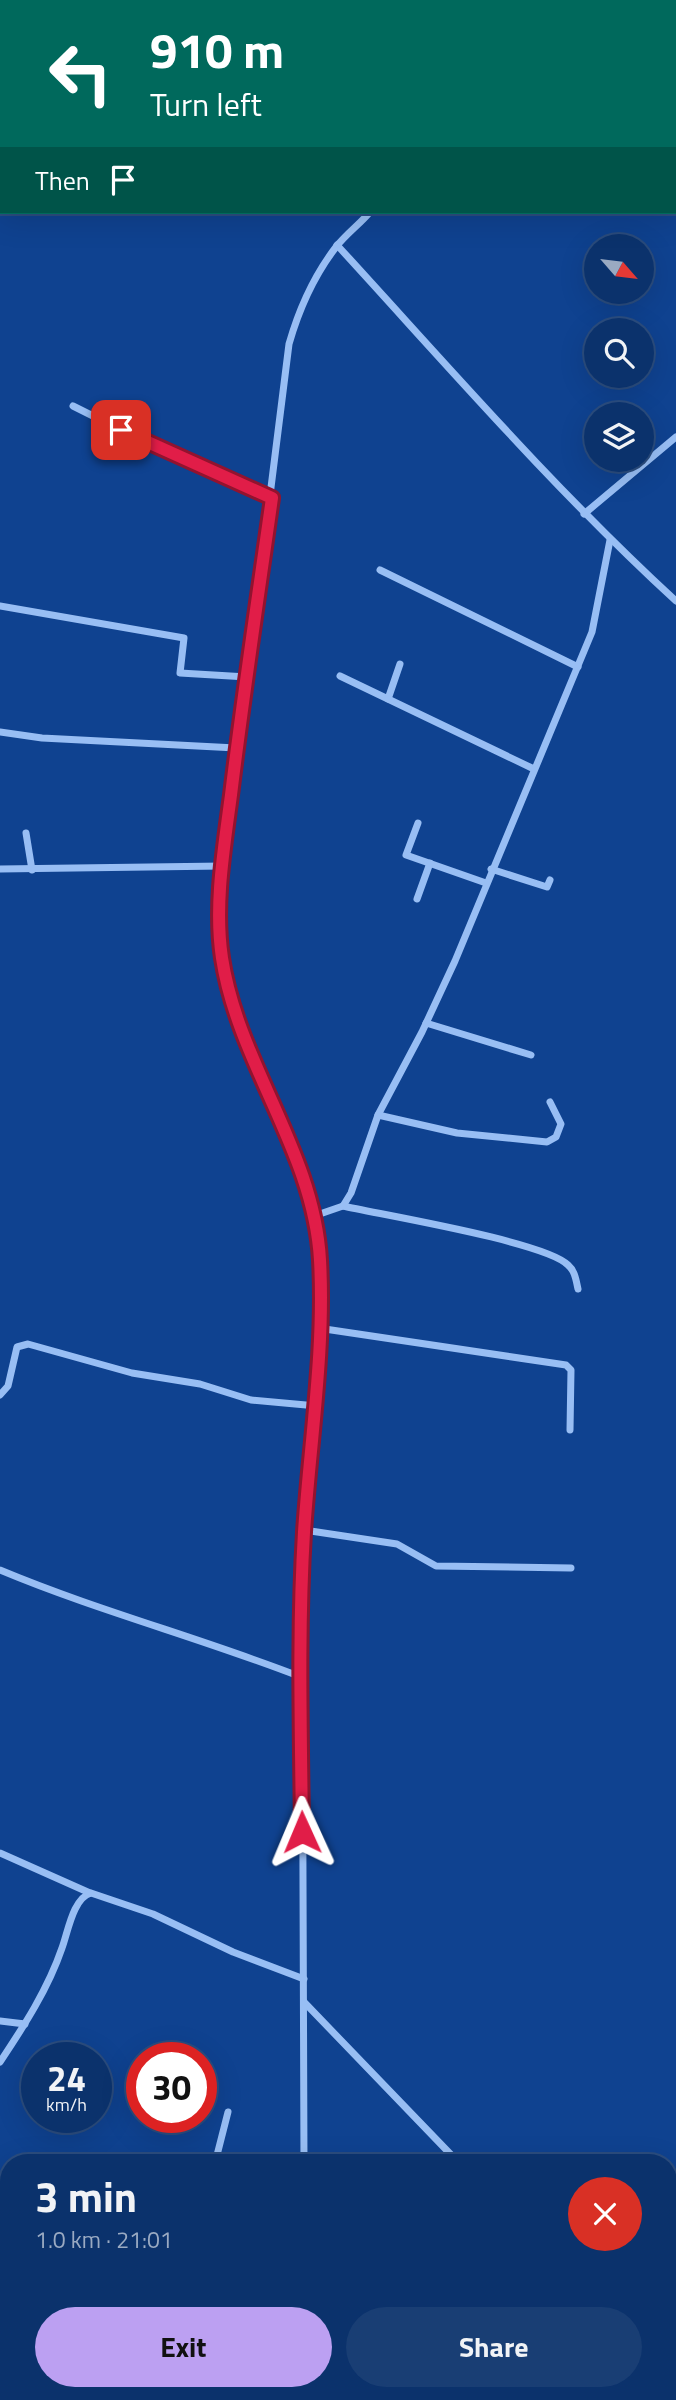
<!DOCTYPE html>
<meta charset="utf-8">
<style>
body{margin:0;font-family:"Titillium Web",sans-serif;background:#193e74;color:#f1f3f6;height:100vh;display:flex;flex-direction:column;font-size:26px;white-space:nowrap}
*{box-sizing:border-box;margin:0}
p{font-size:23px;color:#9aaac2}
.icon{flex:none;width:38px;height:38px;fill:none;stroke:currentColor;stroke-width:2;stroke-linecap:round;stroke-linejoin:round}
.map{position:relative;flex:1;overflow:hidden}
.panel{position:absolute;left:0px;top:2154px;width:677px;height:247px;display:flex;flex-direction:column;background:#0b326c;border-radius:28px 28px 0 0;box-shadow:0 7px 28px #0002,0 0 0 2px #2b4d7f}
.panel>*{flex:none}
.hud{position:absolute;left:0px;top:0px;width:677px;height:214px;box-shadow:0 7px 28px #0002,0 0 0 2px #2b4d7f;background:#00695c;color:#fff;overflow:hidden}
.needle{width:46px;rotate:118deg}
.controls{position:absolute;left:584px;top:234px;display:grid;gap:14px}
.controls a{display:grid;place-items:center;width:70px;height:70px;border-radius:50%;background:#0b326c;box-shadow:0 7px 28px #0002,0 0 0 2px #2b4d7f;font-size:35px}
.speed{position:absolute;left:21px;top:2042px;display:flex;gap:14px;font-size:35px;font-weight:700;text-align:center}
.speed>*{display:grid;place-content:center;width:91px;height:91px;border-radius:50%;background:#0b326c;box-shadow:0 7px 28px #0002,0 0 0 2px #2b4d7f;line-height:1}
.speed small{font-size:18px;font-weight:400}
.speed .limit{border:10px solid #d22;background:#fff;color:#111}
.pin{position:absolute;display:grid;place-items:center;width:60px;height:60px;color:#fff;margin:-30px;border-radius:14px;box-shadow:0 4px 10px #0006}
.me{position:absolute;width:77px;margin:-38px;rotate:359deg;stroke-linejoin:round;filter:drop-shadow(0 0 5px #0008)}
.turn{display:flex;align-items:center;gap:24px;height:147px;padding:0 35px;font-size:32px}
.turn .icon{width:91px;height:91px;stroke-width:2.5}
.turn b{display:block;font-size:49px;line-height:60px}
.then{display:flex;align-items:center;height:66px;padding:0 35px;background:#0003;gap:14px;font-size:26px}
.round{display:grid;place-items:center;flex:none;width:74px;height:74px;border-radius:37px;background:#193e74}
.headline{display:flex;align-items:center;justify-content:space-between;height:119px;padding:0 35px}
h1{font-size:42px;font-weight:700;line-height:52px}
.button{display:flex;gap:14px;margin-top:auto;padding:14px 35px}
.button a{flex:1;height:80px;border-radius:42px;background:#bca0f2;color:#111;font-size:28px;font-weight:700;line-height:80px;text-align:center}
.button a+a{background:#193e74;color:#f1f3f6}
.map>svg:first-child{display:block}
.lines{fill:none;stroke-linecap:round;stroke-linejoin:round}
.street{stroke:#98bef4;stroke-width:7}
.route-casing{stroke:#92132f;stroke-width:18}
.route{stroke:#e11d48;stroke-width:12}
</style>
<div class="map">
<svg width="676" height="2400" viewBox="0 0 676 2400">
<rect width="100%" height="100%" fill="#0f4290"/>
<g class="lines">
<g class="street">
<polyline points="537,2 538,0"/>
<path d="M337,245c111,121 218,245 339,356"/>
<polyline points="73,406 169,454 272,498"/>
<polyline points="584,514 676,437"/>
<polyline points="380,570 578,667"/>
<polyline points="0,606 184,638 180,673 247,677"/>
<polyline points="340,676 534,769"/>
<polyline points="388,699 400,664"/>
<polyline points="0,732 42,738 236,748"/>
<polyline points="418,823 406,855 486,883"/>
<polyline points="26,833 32,870"/>
<polyline points="0,869 223,866"/>
<polyline points="491,869 547,887 550,880"/>
<polyline points="417,899 430,863"/>
<polyline points="426,1023 531,1055"/>
<polyline points="378,1115 457,1133 547,1142 556,1137 561,1124 550,1102"/>
<path d="M343,1206c40,9 203,36 225,59 7,6 8,15 10,24"/>
<polyline points="314,1216 343,1206 351,1193 378,1115 422,1032 455,961 592,632 610,540"/>
<polyline points="318,1328 566,1365 571,1370 570,1430"/>
<polyline points="0,1395 8,1386 17,1347 28,1344 132,1373 200,1384 251,1400 317,1406"/>
<polyline points="304,1530 397,1544 436,1566 571,1568"/>
<path d="M0,1570c98,41 201,68 301,107"/>
<polyline points="0,1853 90,1893"/>
<polyline points="304,2002 459,2163"/>
<polyline points="0,2021 25,2024"/>
<path d="M0,2062c24,-36 48,-73 62,-114 6,-16 11,-50 29,-55l62,21 80,38 71,27"/>
<polyline points="215,2163 228,2112"/>
<path d="M304,2163l-2,-568c3,-89 15,-177 16,-266 1,-37 3,-74 -4,-111 -14,-75 -59,-138 -80,-209 -12,-39 -13,-75 -14,-115l69,-550c10,-35 24,-67 47,-97 10,-13 24,-23 34,-35"/>
<polyline points="668,2332 676,2337"/>
<polyline points="0,2369 9,2374"/>
<polyline points="47,2392 63,2400"/>
<polyline points="308,2392 308,2400"/>
<polyline points="620,2392 632,2400"/>
</g>
</g>
<g class="lines">
<defs>
<path id="route" d="M121,430l151,68c-14,99 -29,198 -41,297 -7,53 -17,110 -9,163 16,106 92,193 98,302 5,91 -10,182 -16,272 -6,100 -3,200 -2,300"/>
</defs>
<use href="#route" class="route-casing"/>
<use href="#route" class="route"/>
</g>
</svg>
<div class="controls">
<a><svg class="needle" viewBox="-14 -14 28 28"><path d="M0-13l5 13h-10z" fill="#e53935"/><path d="M0 13l5-13h-10z" fill="#9aaac2"/></svg></a>
<a><svg class="icon" aria-label="search" viewBox="0 0 24 24"><circle cx="10" cy="10" r="6"/><path d="M15 15l6 6"/></svg></a>
<a><svg class="icon" aria-label="layers" viewBox="0 0 24 24"><path d="M12 4l9 5-9 5-9-5zM3 14l9 5 9-5"/></svg></a>
</div>
<div class="speed"><div>24<small>km/h</small></div><div class="limit">30</div></div>
<div class="pin" style="left:121px;top:430px;background:#d93025"><svg class="icon" aria-label="arrive" viewBox="0 0 24 24"><path d="M6 21V4h12l-3 4 3 4H6"/></svg></div>
<svg class="me" style="left:302px;top:1832px" viewBox="-20 -20 40 40"><path d="M0-17L14 15 0 8-14 15z" fill="#e11d48" stroke="#fff" stroke-width="4"/></svg>
<div class="hud">
<div class="turn"><svg class="icon" aria-label="left" viewBox="0 0 24 24"><path d="M17 20v-9H6M10 6l-5 5 5 5"/></svg><div><b>910 m</b>Turn left</div></div>
<div class="then">Then<svg class="icon" aria-label="arrive" viewBox="0 0 24 24"><path d="M6 21V4h12l-3 4 3 4H6"/></svg></div>
</div>
<section class="panel">
<div class="headline"><div><h1>3 min</h1><p>1.0 km · 21:01</p></div><a class="round" style="background:#d93025;color:#fff"><svg class="icon" aria-label="close" viewBox="0 0 24 24"><path d="M6 6l12 12M18 6L6 18"/></svg></a></div>
<div class="button"><a>Exit</a><a>Share</a></div>
</section>
</div>
